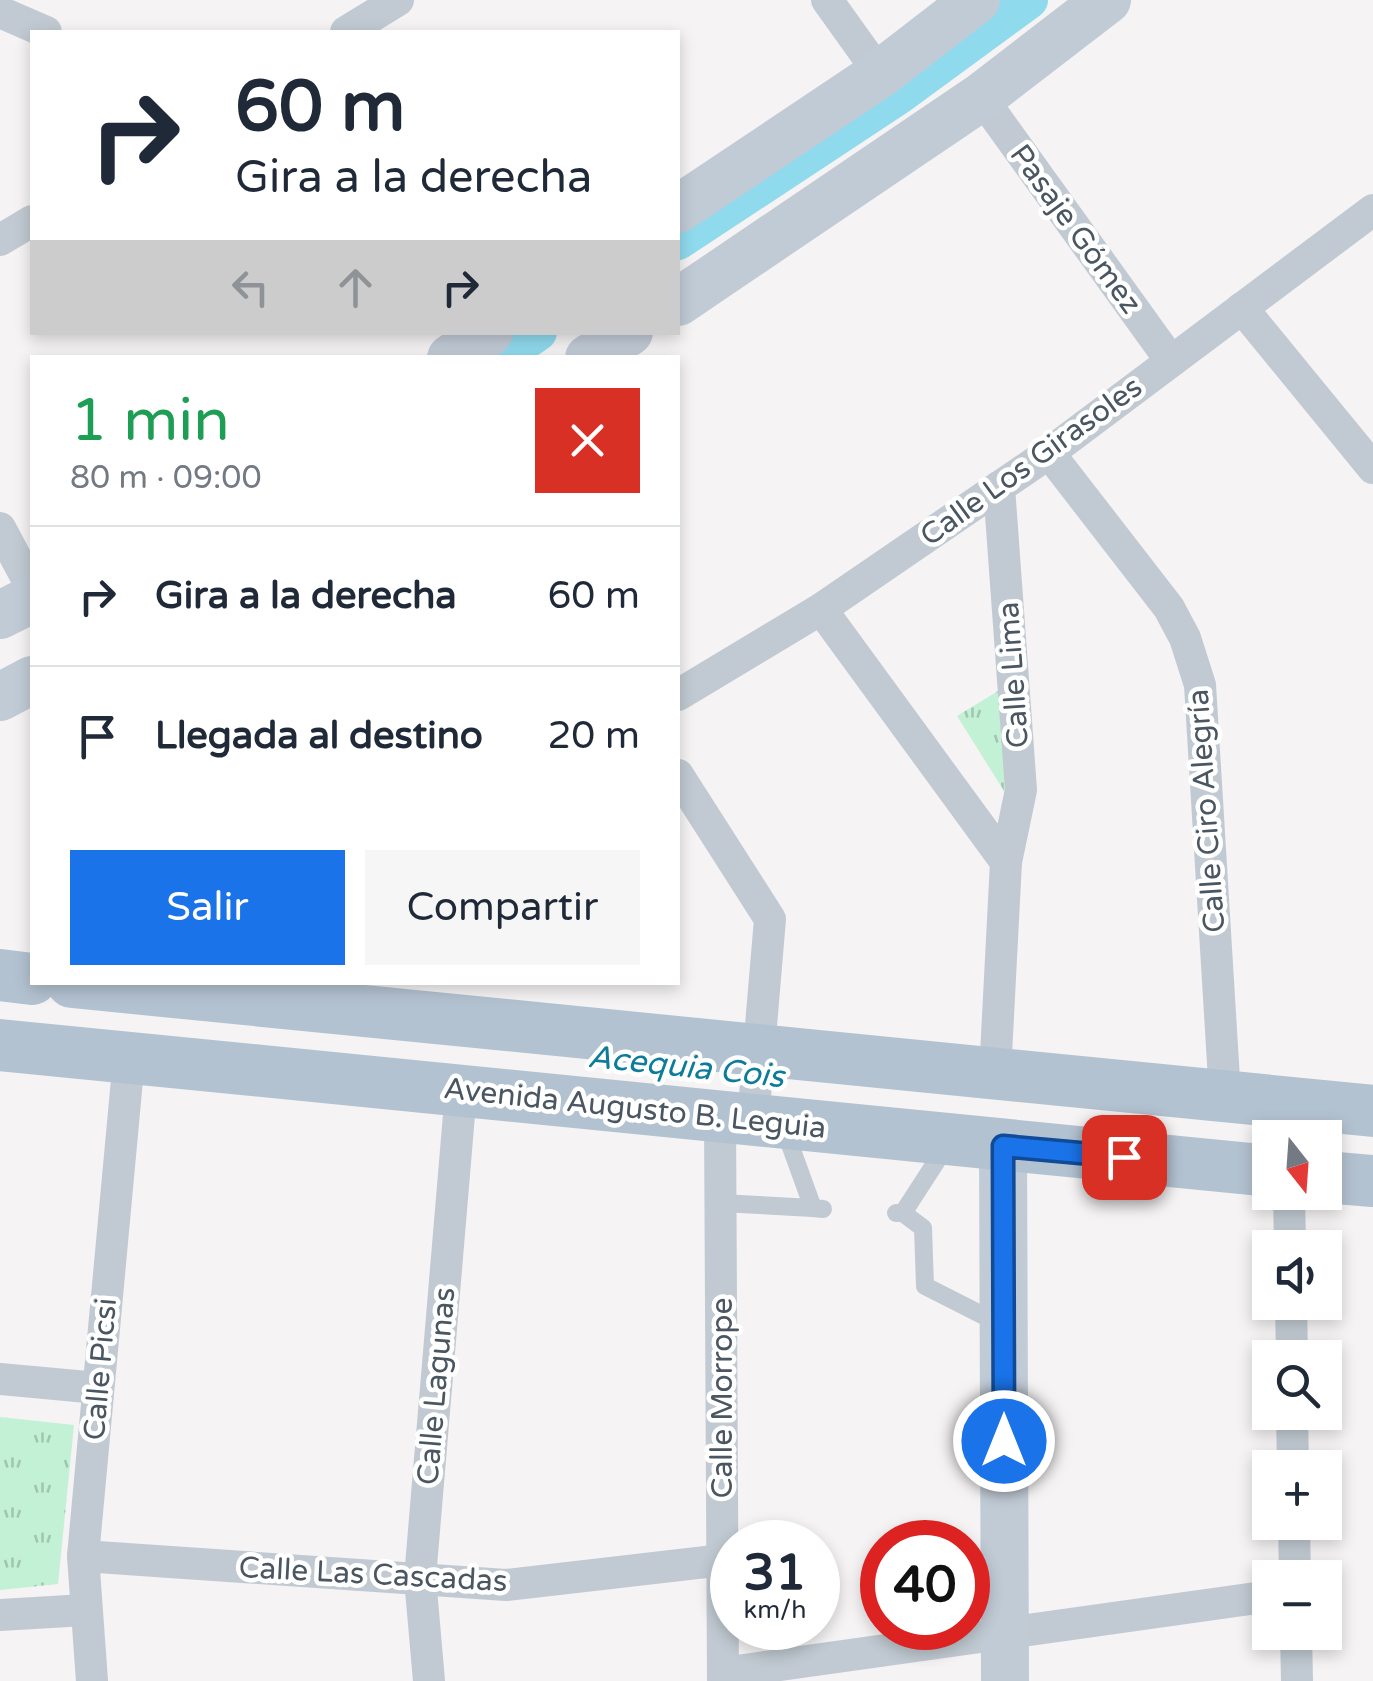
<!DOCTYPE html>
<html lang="es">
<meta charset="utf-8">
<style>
body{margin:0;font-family:"Varela Round",sans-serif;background:#f6f6f7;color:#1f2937;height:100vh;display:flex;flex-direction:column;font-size:38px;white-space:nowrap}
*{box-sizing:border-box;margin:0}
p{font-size:32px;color:#747a83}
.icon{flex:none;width:55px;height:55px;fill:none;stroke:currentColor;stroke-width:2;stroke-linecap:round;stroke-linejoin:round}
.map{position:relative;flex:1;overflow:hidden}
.side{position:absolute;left:30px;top:355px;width:650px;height:630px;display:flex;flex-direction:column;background:#fff;border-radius:0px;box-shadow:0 5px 15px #0003}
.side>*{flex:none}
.guide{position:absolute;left:30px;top:30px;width:650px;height:305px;border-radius:0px;box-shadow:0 5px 15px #0003;background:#fff;color:#1f2937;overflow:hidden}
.needle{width:65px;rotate:163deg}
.fabs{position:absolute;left:1252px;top:1120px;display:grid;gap:20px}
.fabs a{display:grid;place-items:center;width:90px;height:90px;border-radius:0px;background:#fff;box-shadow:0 5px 15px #0003;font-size:50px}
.speed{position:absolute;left:710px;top:1520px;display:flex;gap:20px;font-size:50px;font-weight:700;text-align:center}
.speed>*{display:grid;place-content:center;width:130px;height:130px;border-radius:50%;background:#fff;box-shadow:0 5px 15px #0003;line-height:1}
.speed small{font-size:25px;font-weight:400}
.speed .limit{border:15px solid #d22;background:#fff;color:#111}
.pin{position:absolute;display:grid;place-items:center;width:85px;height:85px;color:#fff;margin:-42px;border-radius:20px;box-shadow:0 5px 15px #0006}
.me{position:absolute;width:110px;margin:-55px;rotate:0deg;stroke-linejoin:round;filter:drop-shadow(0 0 8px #0008)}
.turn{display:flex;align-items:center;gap:35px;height:210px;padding:0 40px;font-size:45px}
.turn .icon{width:130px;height:130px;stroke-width:2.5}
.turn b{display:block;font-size:70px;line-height:85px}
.lanes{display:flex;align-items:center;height:95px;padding:0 40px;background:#0003;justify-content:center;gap:50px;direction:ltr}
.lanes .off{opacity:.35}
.round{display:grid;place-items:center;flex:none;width:105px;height:105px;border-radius:0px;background:#f6f6f7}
.summary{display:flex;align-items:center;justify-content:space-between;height:170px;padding:0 40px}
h1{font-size:60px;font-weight:600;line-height:75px;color:#1e9e55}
.button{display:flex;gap:20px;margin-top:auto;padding:20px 40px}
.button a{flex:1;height:115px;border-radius:0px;background:#1a73e8;color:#fff;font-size:40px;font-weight:600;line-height:115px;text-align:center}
.button a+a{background:#f6f6f7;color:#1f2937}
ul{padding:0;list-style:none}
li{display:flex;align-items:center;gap:30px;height:140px;padding:0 40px;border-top:2px solid #e0e1e3}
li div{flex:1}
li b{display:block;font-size:38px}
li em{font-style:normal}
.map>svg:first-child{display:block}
.park{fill:url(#park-tufts)}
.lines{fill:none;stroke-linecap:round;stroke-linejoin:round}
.canal{stroke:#90daee;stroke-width:38}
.lane{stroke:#c1cad2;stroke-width:18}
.street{stroke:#c1cad2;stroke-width:32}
.secondary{stroke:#c1cbd6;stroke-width:48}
.primary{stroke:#b3c2d1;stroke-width:52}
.route-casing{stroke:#114b97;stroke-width:25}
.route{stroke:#1a73e8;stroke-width:18}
.labels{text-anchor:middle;stroke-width:9;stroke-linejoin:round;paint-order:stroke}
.street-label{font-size:30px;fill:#4a5661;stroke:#fff}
.water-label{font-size:32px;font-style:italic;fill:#0c7c9b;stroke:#fff}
</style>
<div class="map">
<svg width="1373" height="1681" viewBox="0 0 1373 1681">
<defs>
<pattern id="park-tufts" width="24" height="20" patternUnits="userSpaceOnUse" patternTransform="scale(2.5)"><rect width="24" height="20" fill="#c3f1d5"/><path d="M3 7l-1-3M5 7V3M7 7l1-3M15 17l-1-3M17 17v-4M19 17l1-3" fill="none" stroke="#a0c6b0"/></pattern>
</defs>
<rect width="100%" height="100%" fill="#f5f3f3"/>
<g class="park">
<polygon points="1008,685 1011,802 957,716"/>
<polygon points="0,1417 74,1425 58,1584 0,1590"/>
</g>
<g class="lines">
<g class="canal">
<polyline points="678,241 898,96 1029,0"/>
<polyline points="500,358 538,332"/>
</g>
<g class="lane">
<polyline points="784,1128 813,1208 823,1209"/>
<polyline points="721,1203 813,1208"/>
<polyline points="896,1213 903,1213 947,1145"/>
<polyline points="903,1213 923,1228 925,1286 998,1323"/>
</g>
<g class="street">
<polyline points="827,0 880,74"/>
<polyline points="0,12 46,32"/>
<polyline points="346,32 398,0"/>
<polyline points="981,97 1171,361"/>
<polyline points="0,240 32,221"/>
<polyline points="1242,308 1373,468"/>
<polyline points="1049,453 1169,608 1185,638 1200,685 1225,1096"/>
<polyline points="999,487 1021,790 1006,862"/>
<polyline points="0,528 32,588"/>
<polyline points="821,609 1006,862 995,1074"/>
<polyline points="678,695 821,609 1049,453 1373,210"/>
<polyline points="678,775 770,919 753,1120"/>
<polyline points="720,1116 723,1681"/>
<polyline points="1289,1192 1290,1248"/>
<polyline points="1291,1302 1292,1358"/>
<polyline points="0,1379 98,1388"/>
<polyline points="1292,1412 1293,1468"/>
<polyline points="1294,1522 1295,1578"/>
<polyline points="83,1556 506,1585 723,1560"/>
<polyline points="0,1615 85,1610"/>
<polyline points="1296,1632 1297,1681"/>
<polyline points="723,1673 1270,1596"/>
<polyline points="92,1681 83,1556 129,1058"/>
<polyline points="429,1681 420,1578 461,1091"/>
</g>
<g class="secondary">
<polyline points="678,209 880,74 976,0"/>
<polyline points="678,302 981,97 1107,0"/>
<polyline points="451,358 489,332"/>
<polyline points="589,358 629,332"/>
<polyline points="0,615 32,599"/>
<polyline points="0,697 32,680"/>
<polyline points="1003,1146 1005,1681"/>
</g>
<g class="primary">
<polyline points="0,975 32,979"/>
<polyline points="72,982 1373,1111"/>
<polyline points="0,1045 1270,1171"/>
<polyline points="1325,1177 1373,1181"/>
</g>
</g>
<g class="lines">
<defs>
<polyline id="route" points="1004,1441 1003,1146 1124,1157"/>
</defs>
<use href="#route" class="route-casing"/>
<use href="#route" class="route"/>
</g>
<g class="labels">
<g class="street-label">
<text transform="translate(1076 229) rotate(54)" y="10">Pasaje Gómez</text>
<text transform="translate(1031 461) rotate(-36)" y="10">Calle Los Girasoles</text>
<text transform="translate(1013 675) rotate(-94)" y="10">Calle Lima</text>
<text transform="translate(1206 811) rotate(-94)" y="10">Calle Ciro Alegría</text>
<text transform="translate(635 1108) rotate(6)" y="10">Avenida Augusto B. Leguia</text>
<text transform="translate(100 1369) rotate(-85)" y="10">Calle Picsi</text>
<text transform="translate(436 1386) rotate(-85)" y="10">Calle Lagunas</text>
<text transform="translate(722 1398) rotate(-90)" y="10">Calle Morrope</text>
<text transform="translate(373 1574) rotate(3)" y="10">Calle Las Cascadas</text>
</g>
<g class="water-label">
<text transform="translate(686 1066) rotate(6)" y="11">Acequia Cois</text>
</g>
</g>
</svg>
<div class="fabs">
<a><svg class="needle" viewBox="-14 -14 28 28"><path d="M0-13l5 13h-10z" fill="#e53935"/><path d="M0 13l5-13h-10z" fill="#747a83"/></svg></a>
<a><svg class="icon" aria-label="sound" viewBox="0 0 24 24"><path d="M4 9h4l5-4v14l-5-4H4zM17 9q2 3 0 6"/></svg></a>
<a><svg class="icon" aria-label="search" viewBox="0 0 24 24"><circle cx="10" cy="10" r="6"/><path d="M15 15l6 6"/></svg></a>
<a>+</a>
<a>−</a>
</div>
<div class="speed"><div>31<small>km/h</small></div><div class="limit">40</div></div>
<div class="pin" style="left:1124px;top:1157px;background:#d93025"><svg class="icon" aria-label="arrive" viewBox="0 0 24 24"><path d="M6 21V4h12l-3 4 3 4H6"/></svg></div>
<svg class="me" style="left:1004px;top:1441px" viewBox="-20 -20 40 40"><circle r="17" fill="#1a73e8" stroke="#fff" stroke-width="3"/><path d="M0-11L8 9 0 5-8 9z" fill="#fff"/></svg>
<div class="guide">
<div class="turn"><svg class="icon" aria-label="right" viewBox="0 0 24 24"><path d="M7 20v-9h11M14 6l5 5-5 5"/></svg><div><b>60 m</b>Gira a la derecha</div></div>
<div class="lanes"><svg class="icon off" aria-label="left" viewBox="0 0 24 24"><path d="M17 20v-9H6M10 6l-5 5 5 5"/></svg><svg class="icon off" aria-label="ahead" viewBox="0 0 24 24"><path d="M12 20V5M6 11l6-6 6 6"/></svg><svg class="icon" aria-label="right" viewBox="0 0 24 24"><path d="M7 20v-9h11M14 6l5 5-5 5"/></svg></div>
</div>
<section class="side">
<div class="summary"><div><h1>1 min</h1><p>80 m · 09:00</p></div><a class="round" style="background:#d93025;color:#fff"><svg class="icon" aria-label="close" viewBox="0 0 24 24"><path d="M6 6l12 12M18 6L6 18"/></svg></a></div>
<ul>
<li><svg class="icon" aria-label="right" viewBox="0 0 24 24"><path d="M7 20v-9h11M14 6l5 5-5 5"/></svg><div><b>Gira a la derecha</b></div><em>60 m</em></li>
<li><svg class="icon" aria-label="arrive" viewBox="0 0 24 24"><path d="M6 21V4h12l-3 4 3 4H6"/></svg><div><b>Llegada al destino</b></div><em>20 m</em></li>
</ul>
<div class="button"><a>Salir</a><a>Compartir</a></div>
</section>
</div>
